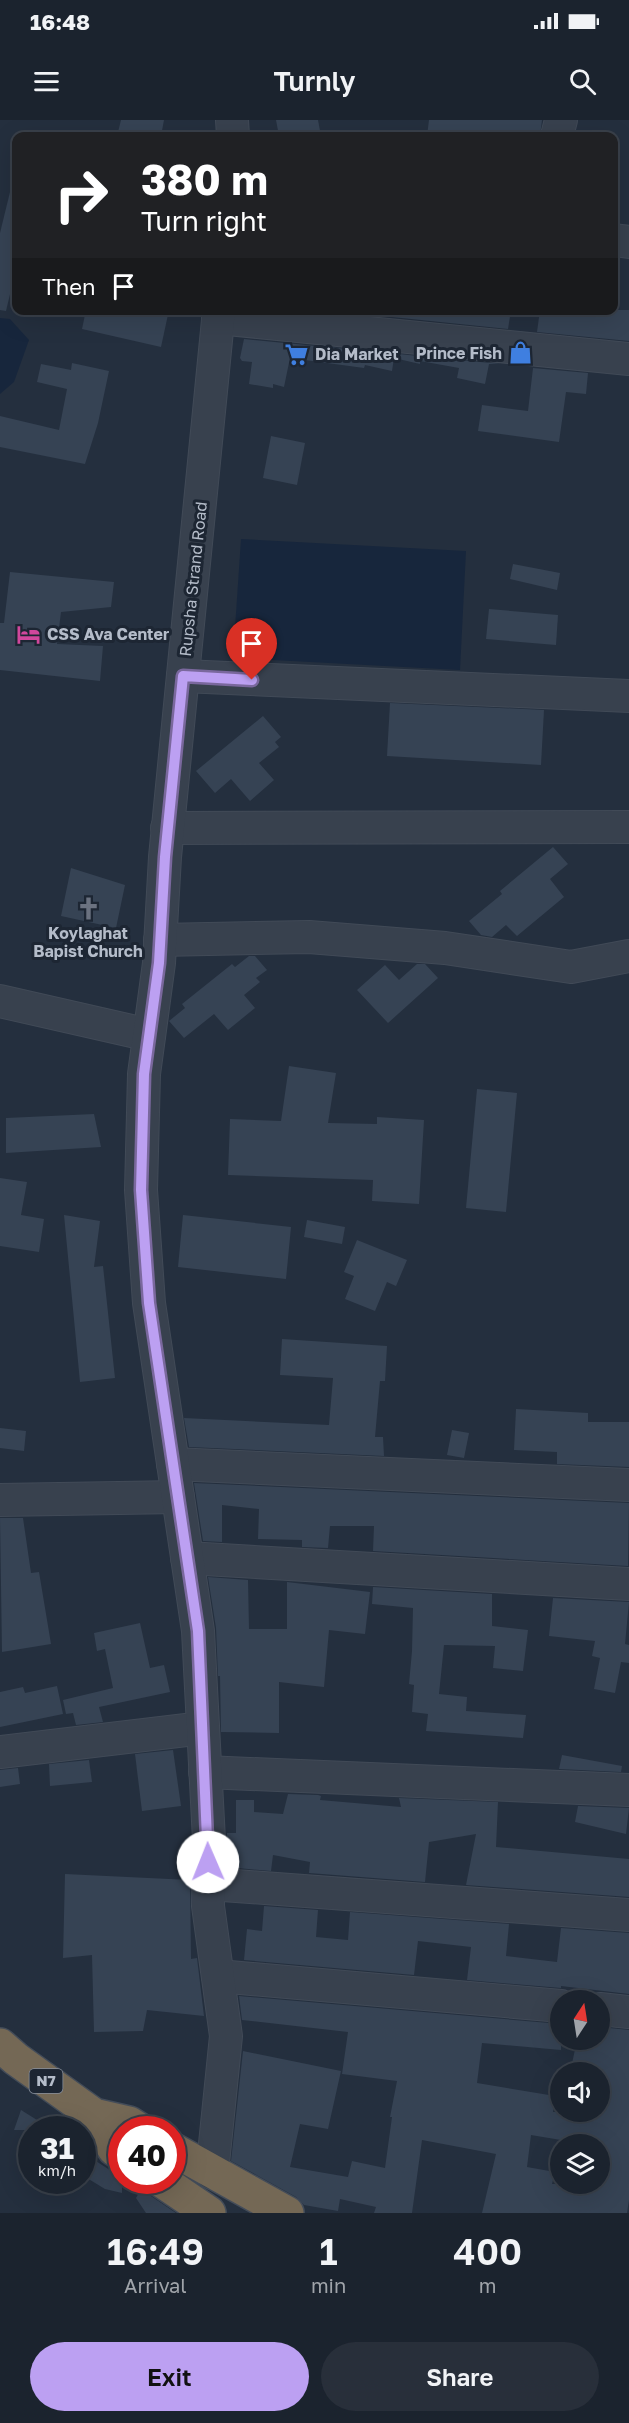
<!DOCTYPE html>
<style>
body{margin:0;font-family:"Golos Text",sans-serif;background:#282f3a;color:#f1f3f6;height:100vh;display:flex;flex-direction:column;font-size:22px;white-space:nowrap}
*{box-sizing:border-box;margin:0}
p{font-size:20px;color:#a0a4aa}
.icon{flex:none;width:33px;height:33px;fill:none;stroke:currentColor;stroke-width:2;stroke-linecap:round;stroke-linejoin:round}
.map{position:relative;height:2093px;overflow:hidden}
.panel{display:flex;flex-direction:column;background:#1b232e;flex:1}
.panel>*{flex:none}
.hud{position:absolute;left:12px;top:12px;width:606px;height:183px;border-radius:12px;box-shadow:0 6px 24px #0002,0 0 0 2px #39404a;background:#202124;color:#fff;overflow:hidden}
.needle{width:39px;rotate:12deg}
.controls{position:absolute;left:550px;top:1870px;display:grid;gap:12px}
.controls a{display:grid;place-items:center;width:60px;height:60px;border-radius:50%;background:#1b232e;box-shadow:0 6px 24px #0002,0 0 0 2px #39404a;font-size:30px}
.speed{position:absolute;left:18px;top:1996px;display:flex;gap:12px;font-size:30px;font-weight:700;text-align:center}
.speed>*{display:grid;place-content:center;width:78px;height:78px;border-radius:50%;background:#1b232e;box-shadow:0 6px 24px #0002,0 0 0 2px #39404a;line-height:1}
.speed small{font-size:15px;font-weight:400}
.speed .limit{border:9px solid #d22;background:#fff;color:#111}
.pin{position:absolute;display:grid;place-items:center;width:51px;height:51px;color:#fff;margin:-62px -26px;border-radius:50% 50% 50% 0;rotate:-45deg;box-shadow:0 0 6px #0007}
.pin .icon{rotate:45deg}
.me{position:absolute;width:66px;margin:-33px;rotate:359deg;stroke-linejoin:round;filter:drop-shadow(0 0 4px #0008)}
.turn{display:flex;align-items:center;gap:21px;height:126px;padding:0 30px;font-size:27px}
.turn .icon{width:78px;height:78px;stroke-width:2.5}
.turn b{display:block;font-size:42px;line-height:51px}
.then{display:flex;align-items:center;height:57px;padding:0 30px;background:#0003;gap:12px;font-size:22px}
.eta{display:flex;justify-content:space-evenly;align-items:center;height:102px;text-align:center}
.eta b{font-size:36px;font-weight:600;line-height:42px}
.cta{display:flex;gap:12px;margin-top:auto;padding:12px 30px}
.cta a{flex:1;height:69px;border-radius:36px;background:#bca0f2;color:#111;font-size:24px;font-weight:600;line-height:69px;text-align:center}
.cta a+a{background:#282f3a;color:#f1f3f6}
.status{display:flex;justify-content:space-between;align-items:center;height:42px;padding:0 30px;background:#1b232e;direction:ltr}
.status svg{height:16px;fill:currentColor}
header{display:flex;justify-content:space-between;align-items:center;height:78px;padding:0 30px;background:#1b232e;font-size:27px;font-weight:600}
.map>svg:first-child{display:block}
.water{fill:#17263c}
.building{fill:#364354;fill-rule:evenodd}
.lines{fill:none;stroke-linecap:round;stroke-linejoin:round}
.minor-casing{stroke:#414a57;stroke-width:34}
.highway-casing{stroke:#434c59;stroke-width:36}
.minor{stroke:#38414e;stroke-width:32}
.highway{stroke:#746855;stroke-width:33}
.route-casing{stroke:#7a689d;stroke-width:15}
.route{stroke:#bca0f2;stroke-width:10}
.labels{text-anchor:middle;stroke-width:6;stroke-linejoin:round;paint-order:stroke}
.shield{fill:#1d2633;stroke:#878f9c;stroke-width:1.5}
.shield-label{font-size:15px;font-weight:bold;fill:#b4bcc9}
.poi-label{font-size:16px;font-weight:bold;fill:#b4bcc9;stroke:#1d2633;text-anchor:start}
.street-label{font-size:16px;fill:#b4bcc9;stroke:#1d2633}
</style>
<div class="status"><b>16:48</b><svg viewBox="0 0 49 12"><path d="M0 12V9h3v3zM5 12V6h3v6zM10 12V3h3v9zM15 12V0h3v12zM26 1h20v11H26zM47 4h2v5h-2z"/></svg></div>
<header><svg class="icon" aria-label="menu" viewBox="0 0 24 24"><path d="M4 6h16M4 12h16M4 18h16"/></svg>Turnly<svg class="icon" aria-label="search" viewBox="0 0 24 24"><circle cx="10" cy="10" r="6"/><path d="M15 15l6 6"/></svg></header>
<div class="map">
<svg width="629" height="2093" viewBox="0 0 629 2093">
<rect width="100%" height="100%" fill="#242f3e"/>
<g class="water">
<polygon points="0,198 10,199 29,220 14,262 0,274"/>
<polygon points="241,419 466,431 460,550 233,538"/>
</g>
<g class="building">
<polygon points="121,0 164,0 161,16 117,16"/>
<polygon points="276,0 318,0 321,16 279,16"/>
<polygon points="429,0 542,0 540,16 427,16"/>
<polygon points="10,72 16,72 16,149 6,191 0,190 0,113"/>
<polygon points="86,190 169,190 161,227 82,209"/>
<polygon points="324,190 511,190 508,209"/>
<polygon points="540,190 629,190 629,221 537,212"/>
<polygon points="244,219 501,244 489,244 485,264 457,258 459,248 420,241 420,244 394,238 392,251 365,245 364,248 290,238 284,267 273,264 273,268 249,264 252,242 242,241 240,238"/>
<polygon points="72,243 109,251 98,303 85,344 0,327 0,296 59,310 67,269 37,262 41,244 71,250"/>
<polygon points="533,248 588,253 586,274 566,272 559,322 478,311 482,285 528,291"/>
<polygon points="271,316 305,323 297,365 263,358"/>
<polygon points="513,444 560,453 557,470 510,459"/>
<polygon points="10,452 114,462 111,487 61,492 57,524 103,526 100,561 0,550 0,503 4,503"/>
<polygon points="489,489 558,495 556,525 486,519"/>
<polygon points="390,583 544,590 541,645 387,636"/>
<polygon points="263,596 281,617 275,622 279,627 259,643 274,660 250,681 231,659 215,673 196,651"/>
<polygon points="553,727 568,744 550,759 564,777 517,816 506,805 492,817 481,815 469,801 502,774 500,771"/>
<polygon points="71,748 125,765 116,808 61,796"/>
<polygon points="249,836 255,836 267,850 256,858 260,862 244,875 255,888 228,910 214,894 184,918 169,901 185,888 182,884 232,844 235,847"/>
<polygon points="417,844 425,844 438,858 388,903 357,870 385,845 399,860"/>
<polygon points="289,946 336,953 328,1003 377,1004 377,997 424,1000 419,1084 372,1081 373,1060 228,1055 230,999 281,1001"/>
<polygon points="477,969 517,973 506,1092 466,1088"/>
<polygon points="94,994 101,1027 6,1033 6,998"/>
<polygon points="0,1058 27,1062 21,1095 44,1099 39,1132 0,1126"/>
<polygon points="64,1095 100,1101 94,1147 103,1146 115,1258 80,1262"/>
<polygon points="183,1095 291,1107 286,1159 178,1147"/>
<polygon points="307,1100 345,1107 342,1124 304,1117"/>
<polygon points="357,1120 407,1140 396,1166 387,1162 375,1191 345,1179 354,1156 344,1152"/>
<polygon points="282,1219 387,1226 385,1261 380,1261 375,1317 383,1317 384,1336 189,1327 184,1298 329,1305 333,1258 280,1255"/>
<polygon points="516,1289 588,1293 588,1302 629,1302 629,1347 557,1344 557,1332 514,1330"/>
<polygon points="0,1308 26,1311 24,1331 0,1328"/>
<polygon points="452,1310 469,1313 464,1338 447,1335"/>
<polygon points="194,1363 629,1383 628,1446 373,1431 374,1406 330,1406 328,1428 302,1427 302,1420 258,1419 259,1389 222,1385 222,1422 203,1421"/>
<polygon points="0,1398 23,1398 31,1453 39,1452 51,1524 2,1532"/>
<polygon points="208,1457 248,1460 249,1509 287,1509 287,1462 370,1472 365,1514 329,1510 324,1567 279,1562 279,1613 221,1612 220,1556 218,1556 216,1508"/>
<polygon points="373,1467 492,1474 492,1506 528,1510 523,1551 493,1548 495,1526 444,1525 439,1574 467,1577 466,1591 526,1595 523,1618 426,1611 428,1594 412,1592 414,1565 409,1564 412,1531 413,1488 372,1484"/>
<polygon points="553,1478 629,1482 625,1524 629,1525 629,1543 621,1542 615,1573 594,1569 600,1538 592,1536 595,1521 549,1516"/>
<polygon points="140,1503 150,1548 164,1545 170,1572 99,1587 103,1602 76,1605 73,1593 66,1594 63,1580 113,1568 105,1529 97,1531 94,1513"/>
<polygon points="57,1566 63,1594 0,1607 0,1572 23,1567 25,1573"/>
<polygon points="173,1630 181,1686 142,1691 135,1634"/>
<polygon points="562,1635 622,1646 621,1652 559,1649"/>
<polygon points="89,1640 92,1662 50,1666 49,1644"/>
<polygon points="18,1648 20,1664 0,1667 0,1650"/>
<polygon points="288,1674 318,1675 321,1676 320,1680 401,1687 399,1678 498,1682 496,1727 629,1739 629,1777 466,1765 476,1714 429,1722 425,1762 309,1753 310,1742 273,1735 271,1751 227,1747 227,1713 236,1713 236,1680 254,1680 254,1692 283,1694"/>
<polygon points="578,1686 629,1688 626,1714 575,1702"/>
<polygon points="65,1754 190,1760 191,1839 197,1838 204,1896 147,1890 143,1911 94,1912 92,1835 63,1838"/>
<polygon points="264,1786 318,1790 316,1817 348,1820 350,1792 509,1804 506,1836 557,1842 561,1808 629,1813 629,1874 561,1866 561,1868 467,1860 471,1827 418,1821 414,1855 244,1840 247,1809 262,1811"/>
<path d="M239,1876l322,28v26l-79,-7 -5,40 78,13 -2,16h47v-39h-30l7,-33h23v-13l29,3v170l-2,13h-145l14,-59 -74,-14 -10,73h-38l2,-6 -36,-8 -2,12 -34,-6 -8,-8 -65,-36 12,-110 98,20 -13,58 -28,-5 -10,43 58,10 4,-16 33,7 7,-51h-2l7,-36 -55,-7 6,-42 -106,-12zM531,2015l42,7 -1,3h28v39h-48l3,-12 -28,-5z"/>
<polygon points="21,1990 53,2010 14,2010"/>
<polygon points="82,2032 122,2058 122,2073 105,2069 82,2055"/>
<polygon points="144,2064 151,2076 176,2093 146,2093 136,2078"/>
</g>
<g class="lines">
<defs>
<g id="minor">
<polyline points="232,0 233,16"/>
<polyline points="557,16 561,0"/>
<polyline points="614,120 629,122"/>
<polyline points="218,198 629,239"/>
<polyline points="183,556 629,576"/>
<polyline points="167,708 629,707"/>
<polyline points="160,820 309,817 445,828 571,847 629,836"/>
<polyline points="0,881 149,915"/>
<polyline points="173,1344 629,1365"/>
<polyline points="0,1380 178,1377"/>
<polyline points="187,1438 629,1464"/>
<polyline points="0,1632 203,1608"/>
<polyline points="205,1652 629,1670"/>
<polyline points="209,1764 629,1795"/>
<polyline points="218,1856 561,1886"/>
<polyline points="600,1889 629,1892"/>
<polyline points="212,2053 226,1916 208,1786 209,1720 198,1511 149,1183 141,1070 144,954 159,843 165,737 219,190"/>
</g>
<g id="highway">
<polyline points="0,1925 16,1939 94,1995 129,2003 140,2010"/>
<polyline points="94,1995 114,2029 122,2034"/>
<polyline points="172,2029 287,2093"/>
<polyline points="162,2061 209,2093"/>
</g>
</defs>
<use href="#minor" class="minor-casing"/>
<use href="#highway" class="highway-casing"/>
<use href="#minor" class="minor"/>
<use href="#highway" class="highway"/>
</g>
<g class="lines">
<defs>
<polyline id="route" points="208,1742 198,1511 149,1183 141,1070 144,954 159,843 165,737 183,556 252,560"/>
</defs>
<use href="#route" class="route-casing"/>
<use href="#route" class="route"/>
</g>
<defs>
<symbol id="shop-bare" viewBox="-9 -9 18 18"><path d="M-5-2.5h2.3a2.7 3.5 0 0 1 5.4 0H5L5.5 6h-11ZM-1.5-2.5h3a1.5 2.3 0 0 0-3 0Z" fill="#3f7fe0" stroke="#1d2633" stroke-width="2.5" paint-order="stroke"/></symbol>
<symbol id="supermarket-bare" viewBox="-9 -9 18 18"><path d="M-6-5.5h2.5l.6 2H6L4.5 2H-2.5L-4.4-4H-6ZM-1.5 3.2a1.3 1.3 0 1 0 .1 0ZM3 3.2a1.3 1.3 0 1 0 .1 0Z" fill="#3f7fe0" stroke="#1d2633" stroke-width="2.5" paint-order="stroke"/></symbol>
<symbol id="hotel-bare" viewBox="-9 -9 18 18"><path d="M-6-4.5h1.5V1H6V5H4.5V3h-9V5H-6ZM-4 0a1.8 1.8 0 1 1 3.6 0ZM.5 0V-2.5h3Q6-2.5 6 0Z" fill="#d1479c" stroke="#1d2633" stroke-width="2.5" paint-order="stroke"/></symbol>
<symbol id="church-bare" viewBox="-9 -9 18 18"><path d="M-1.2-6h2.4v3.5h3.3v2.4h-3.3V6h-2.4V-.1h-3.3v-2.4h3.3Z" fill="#6b7280" stroke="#1d2633" stroke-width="2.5" paint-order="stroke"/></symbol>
</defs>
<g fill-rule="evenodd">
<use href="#shop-bare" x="504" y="216" width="33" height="33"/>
<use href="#supermarket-bare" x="280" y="218" width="33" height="33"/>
<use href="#hotel-bare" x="12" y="498" width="33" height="33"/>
<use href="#church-bare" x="72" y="772" width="33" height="33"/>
</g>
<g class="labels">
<rect class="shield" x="29.5" y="1949" width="33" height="24" rx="4.5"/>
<g class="shield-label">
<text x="46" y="1966">N7</text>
</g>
<g class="poi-label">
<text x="502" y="239" text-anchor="end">Prince Fish</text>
<text x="315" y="240">Dia Market</text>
<text x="47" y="520">CSS Ava Center</text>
<text x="88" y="819" text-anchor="middle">Koylaghat<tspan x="88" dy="18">Bapist Church</tspan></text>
</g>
<g class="street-label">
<text transform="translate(193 459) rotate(-84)" y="6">Rupsha Strand Road</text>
</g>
</g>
</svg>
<div class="controls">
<a><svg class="needle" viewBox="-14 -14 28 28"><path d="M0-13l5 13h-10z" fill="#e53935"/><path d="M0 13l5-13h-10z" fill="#a0a4aa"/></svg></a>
<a><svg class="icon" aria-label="sound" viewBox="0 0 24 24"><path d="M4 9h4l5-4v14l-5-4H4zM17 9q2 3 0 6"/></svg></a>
<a><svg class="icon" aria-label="layers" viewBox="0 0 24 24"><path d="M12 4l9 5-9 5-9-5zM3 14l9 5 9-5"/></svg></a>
</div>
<div class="speed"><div>31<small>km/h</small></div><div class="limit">40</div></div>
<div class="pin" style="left:252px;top:560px;background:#d93025"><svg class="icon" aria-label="arrive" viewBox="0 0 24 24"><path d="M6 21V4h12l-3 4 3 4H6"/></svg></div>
<svg class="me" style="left:208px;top:1742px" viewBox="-20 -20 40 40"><circle r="19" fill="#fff"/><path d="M0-13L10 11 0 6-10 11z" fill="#bca0f2"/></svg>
<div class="hud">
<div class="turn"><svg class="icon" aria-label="right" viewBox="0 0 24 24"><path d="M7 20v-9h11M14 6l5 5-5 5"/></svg><div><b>380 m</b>Turn right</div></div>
<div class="then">Then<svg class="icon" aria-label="arrive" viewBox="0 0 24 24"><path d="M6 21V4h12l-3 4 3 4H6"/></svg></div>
</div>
</div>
<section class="panel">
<div class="eta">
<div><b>16:49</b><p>Arrival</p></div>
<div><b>1</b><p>min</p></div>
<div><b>400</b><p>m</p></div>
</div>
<div class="cta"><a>Exit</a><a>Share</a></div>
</section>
